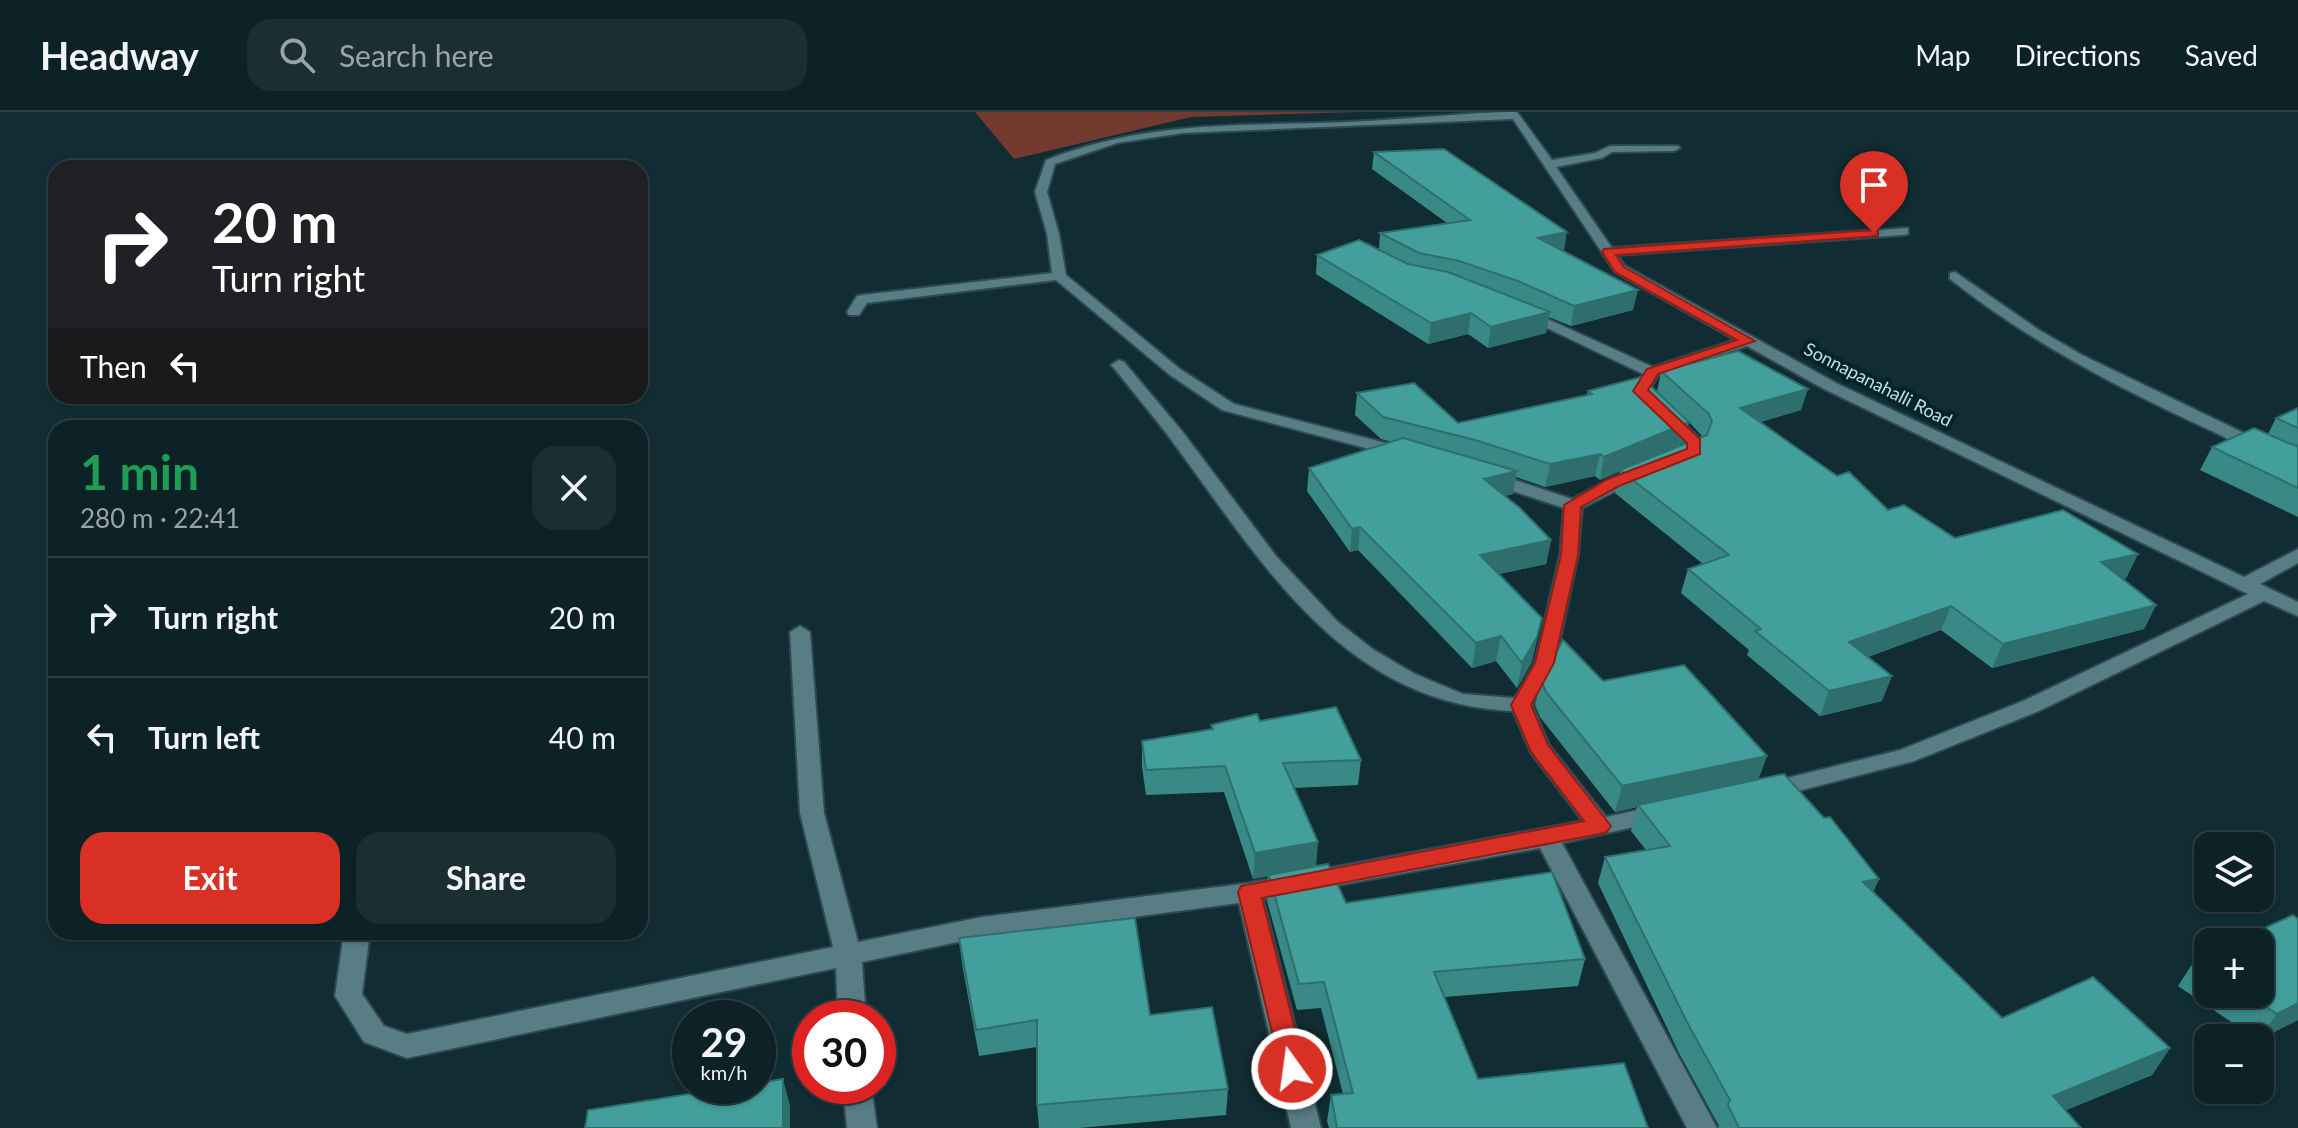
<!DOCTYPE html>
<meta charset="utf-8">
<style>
body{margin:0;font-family:Lato,sans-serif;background:#1b2f32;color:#f1f3f6;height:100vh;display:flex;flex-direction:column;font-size:30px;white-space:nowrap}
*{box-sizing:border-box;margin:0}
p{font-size:26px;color:#9aa4a7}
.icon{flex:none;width:44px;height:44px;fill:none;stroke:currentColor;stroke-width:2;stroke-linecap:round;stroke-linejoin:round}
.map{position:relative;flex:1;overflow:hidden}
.drawer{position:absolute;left:48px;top:308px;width:600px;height:520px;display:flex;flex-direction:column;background:#0d2226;border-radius:24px;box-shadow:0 2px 6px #0004,0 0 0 2px #2d3f43}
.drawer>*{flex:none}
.guide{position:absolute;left:48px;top:48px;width:600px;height:244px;border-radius:24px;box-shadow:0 2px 6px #0004,0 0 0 2px #2d3f43;background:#202124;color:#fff;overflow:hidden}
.fabs{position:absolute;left:2194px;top:720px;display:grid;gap:16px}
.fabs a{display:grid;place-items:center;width:80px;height:80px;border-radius:16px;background:#0d2226;box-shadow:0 2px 6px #0004,0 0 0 2px #2d3f43;font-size:40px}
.speed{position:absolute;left:672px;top:888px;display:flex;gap:16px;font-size:40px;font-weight:700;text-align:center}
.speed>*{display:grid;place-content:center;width:104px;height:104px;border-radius:50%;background:#0d2226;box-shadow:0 2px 6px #0004,0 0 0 2px #2d3f43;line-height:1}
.speed small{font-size:20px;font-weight:400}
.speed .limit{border:12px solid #d22;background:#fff;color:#111}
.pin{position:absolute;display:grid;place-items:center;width:68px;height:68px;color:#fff;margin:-82px -34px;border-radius:50% 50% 50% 0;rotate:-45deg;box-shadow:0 0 8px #0007}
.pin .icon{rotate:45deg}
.me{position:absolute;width:88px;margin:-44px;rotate:346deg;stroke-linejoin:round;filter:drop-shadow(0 0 6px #0008)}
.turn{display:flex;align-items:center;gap:28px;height:168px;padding:0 32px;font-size:36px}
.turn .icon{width:104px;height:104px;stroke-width:2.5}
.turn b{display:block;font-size:56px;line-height:68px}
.then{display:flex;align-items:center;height:76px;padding:0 32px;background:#0003;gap:16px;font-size:30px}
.round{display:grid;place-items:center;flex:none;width:84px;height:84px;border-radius:24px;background:#1b2f32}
.summary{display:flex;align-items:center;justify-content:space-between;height:136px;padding:0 32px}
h1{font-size:48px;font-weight:700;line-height:60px;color:#1e9e55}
.action{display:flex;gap:16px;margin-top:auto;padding:16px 32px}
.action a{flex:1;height:92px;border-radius:24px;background:#d93025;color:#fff;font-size:32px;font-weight:700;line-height:92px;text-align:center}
.action a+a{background:#1b2f32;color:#f1f3f6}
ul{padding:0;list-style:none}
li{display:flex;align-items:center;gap:24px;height:120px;padding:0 32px;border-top:2px solid #2d3f43}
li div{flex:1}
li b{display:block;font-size:30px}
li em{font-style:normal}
header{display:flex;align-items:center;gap:48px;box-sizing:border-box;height:112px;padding:0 40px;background:#0d2226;border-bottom:2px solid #2d3f43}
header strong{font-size:38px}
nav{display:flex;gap:44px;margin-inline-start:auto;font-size:28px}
.search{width:560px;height:72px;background:#1b2f32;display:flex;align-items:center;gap:20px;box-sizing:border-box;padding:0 28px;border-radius:24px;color:#9aa4a7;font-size:30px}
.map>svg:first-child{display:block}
.green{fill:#733b30}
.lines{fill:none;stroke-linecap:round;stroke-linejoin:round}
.minor-casing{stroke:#2c4a50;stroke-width:4}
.minor{fill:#587d85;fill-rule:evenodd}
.wall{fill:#398986;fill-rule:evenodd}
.shaded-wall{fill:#2e6f6d}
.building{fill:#429f9c;stroke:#2e6f6d;stroke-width:2}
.route{fill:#d93025;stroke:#8d1f18;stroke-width:2}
.labels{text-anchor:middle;stroke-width:8;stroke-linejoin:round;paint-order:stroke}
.far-street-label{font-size:18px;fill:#bae2eb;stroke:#072329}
</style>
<header>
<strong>Headway</strong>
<div class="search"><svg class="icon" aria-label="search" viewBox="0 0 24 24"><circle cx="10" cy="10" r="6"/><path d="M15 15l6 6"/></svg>Search here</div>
<nav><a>Map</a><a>Directions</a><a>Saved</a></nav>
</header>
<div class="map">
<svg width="2298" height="1016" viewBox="0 0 2298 1016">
<rect width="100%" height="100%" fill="#112d33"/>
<polygon class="green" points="975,0 1357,0 1191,5 1014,47"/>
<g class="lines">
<defs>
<g id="minor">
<path d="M1517,0l35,48 43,-7 15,-7h68l2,2 -6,3 -62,1 -10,6 -46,9 56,81 296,-20v6l-5,1 -286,20 8,11 211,117 408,194 54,-28v14l-38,21 38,18v14l-34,-15 -225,110 -125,50 -147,38 -8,-2 -4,-6 4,-6 141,-35 123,-49 225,-107 -424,-205 -77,-43 -89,29 -9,15 54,52 -3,13 -18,6 -6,-1 -3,-4 13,-8v-5l-53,-52 10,-17 -125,-60 7,-4 5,1 123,56 83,-27 -121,-68 -102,-153 -330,14 -66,10 -62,21 -8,28 12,42 7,41 114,94 54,35 175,45 2,4 -2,4 -6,1 -181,-48 -52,-35 -114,-95 -189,23 -8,12h-10l-2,-3 10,-16 5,-1 190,-22 -5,-39 -12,-42 11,-32c101,-40 196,-34 302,-38 56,-2 118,-10 169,-10z"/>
<path d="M1955,160l84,58 43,25 216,104v11c-28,-7 -57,-25 -84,-38 -94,-43 -183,-89 -264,-153v-6z"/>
<path d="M1119,248l5,2 58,69 94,125 62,66 36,28 41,24 48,20 52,4 20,-35 25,-108 4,-47 -79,-26 -3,-4 3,-4h12l75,25 63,-32h12l3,4 -3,4 -65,33 -4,47 -23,108 -23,42 17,40 57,72 55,-12 8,2 4,6 -4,6 -8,2 -99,22 155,285h-30l-147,-280 -277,51 58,229h-30l-52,-225 -257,34 -120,25 4,56h-28l-2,-50 -429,90 -43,-16 -29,-46 9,-64h26l-8,62 22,32 23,8 426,-87 -33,-134 -10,-181 10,-6 10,6 14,181 34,129 124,-25 267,-34 334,-62 -52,-68 -18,-42c-166,-7 -247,-142 -335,-262 -20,-28 -43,-54 -64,-81l-3,-3z"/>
<polygon points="843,974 871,974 877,1016 847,1016"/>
</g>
</defs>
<use href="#minor" class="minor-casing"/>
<use href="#minor" class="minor"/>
</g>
<g class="wall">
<polygon points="1374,40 1564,139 1633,198 1571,214 1549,205 1546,221 1488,236 1468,222 1428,232 1316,162 1317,143 1379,138 1380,121 1447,111 1372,57"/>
<path d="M1661,259l140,39 -41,12 128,88 67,28 183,16 -12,24 -3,1 33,26 -12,24 -152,39 -51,-38 -73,27 14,44 -62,15 -73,-61 2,-5 -68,-57 7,-24 15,-5 -88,-71 5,-22 -20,9 -5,-4 -50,11 -29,-10 -3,17 -8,2 46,44 -5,24 -47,10 33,88 -15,26 -21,-27 -24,7 -114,-118 -8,2 -43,-61 2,-23 83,-26 -11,-3 -26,-24 2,-22 101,30 129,-28 1,-4 69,1zM1689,310l14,15 -43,17 23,-10z"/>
<polygon points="2298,296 2298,405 2200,358 2212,335 2268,322 2276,306"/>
<polygon points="1541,568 1603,569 1758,668 2002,906 2170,936 2152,963 2066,998 2081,1016 1718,1016 1719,1014 1679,941 1598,771 1605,745 1646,738 1631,719 1637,695 1615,700 1540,605 1535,593"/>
<polygon points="1260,609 1361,648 1358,673 1294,676 1316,755 1346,791 1585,847 1578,874 1445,885 1478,967 1648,1016 1329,1016 1327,1009 1331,983 1343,982 1321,896 1297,898 1267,789 1268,764 1253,767 1224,680 1146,683 1142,655 1142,629 1211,617 1211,613"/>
<polygon points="959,826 1150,903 1228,977 1226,1003 1079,1016 1039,1016 1037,993 1037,935 979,944 962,852"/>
<polygon points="2208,842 2208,882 2260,882 2298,908 2260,927 2255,926 2178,874 2195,848"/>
</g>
<g class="shaded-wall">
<polygon points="1567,120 1564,139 1538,126"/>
<polygon points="1638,178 1633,198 1571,214 1574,194"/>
<polygon points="1550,200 1546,221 1488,236 1491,215"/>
<polygon points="1471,201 1468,222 1428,232 1431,211"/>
<polygon points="1808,277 1801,298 1734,318 1740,296"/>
<polygon points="1689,310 1683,332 1600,368 1604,345"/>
<polygon points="1600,342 1595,364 1545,375 1550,352"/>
<polygon points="1517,359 1513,382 1480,389 1484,367"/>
<polygon points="1360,415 1358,438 1350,440 1352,417"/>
<polygon points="1551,428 1546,452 1477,467 1480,443"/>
<polygon points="2138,442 2126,466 2090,474 2101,450"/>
<polygon points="2156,493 2144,517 1992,556 2003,532"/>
<polygon points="1951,494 1941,518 1840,555 1849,530"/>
<polygon points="1542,506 1532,550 1517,576 1522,551"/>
<polygon points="1501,524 1496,549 1472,556 1476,531"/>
<polygon points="1892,564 1882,589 1820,604 1829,579"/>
<polygon points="1767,644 1758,669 1638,693 1637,695 1615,700 1622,674"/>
<polygon points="1318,730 1316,756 1253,767 1255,741"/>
<polygon points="1879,767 1868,793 1863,770"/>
<polygon points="2298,891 2298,908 2260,927 2259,926 2277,902"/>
<polygon points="2170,936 2152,963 2037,1010 2053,984"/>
<polygon points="783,967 790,994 790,1016 783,1016"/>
</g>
<g class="building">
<polygon points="1444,37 1567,120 1538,126 1638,178 1574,194 1518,169 1459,149 1419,141 1380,121 1470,108 1374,40"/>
<polygon points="1359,128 1408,152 1448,160 1550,200 1491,215 1471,201 1431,211 1317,143"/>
<polygon points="1738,239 1808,277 1740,296 1837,364 1849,360 1888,398 1904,393 1955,426 2063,398 2138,442 2101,450 2156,493 2003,532 1951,494 1849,530 1892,564 1829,579 1755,519 1761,517 1688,457 1729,443 1620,358 1707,323 1712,309 1709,302 1661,259"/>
<polygon points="1641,265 1689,310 1604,345 1600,342 1550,352 1475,328 1383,305 1357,281 1414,271 1458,311 1592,282 1588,279"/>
<polygon points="2298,296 2298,316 2276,306"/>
<polygon points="2254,316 2288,331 2298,334 2298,376 2212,335"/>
<polygon points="1403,326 1517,359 1484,367 1520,396 1551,428 1480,443 1542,506 1537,525 1522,551 1501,524 1476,531 1360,415 1352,417 1309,356"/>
<polygon points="1563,528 1603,569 1684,553 1767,644 1622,674 1546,580 1541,568"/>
<polygon points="1336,595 1361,648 1283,651 1318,730 1255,741 1225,654 1146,658 1142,629 1213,617 1211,613 1257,602 1260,609"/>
<polygon points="1784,662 1824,706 1830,705 1879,767 1863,770 2002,906 2093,865 2170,936 2053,984 2081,1016 1739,1016 1728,993 1730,988 1689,914 1605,745 1670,734 1638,693"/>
<polygon points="1328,752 1346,791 1552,760 1585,847 1434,860 1478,967 1624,951 1648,1016 1337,1016 1331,983 1353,981 1324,870 1299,872 1269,763"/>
<polygon points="2293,803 2298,807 2298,891 2277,902 2247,882 2260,882 2260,830 2234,830"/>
<polygon points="1135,806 1150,903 1212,895 1228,977 1037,993 1037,908 976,918 959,826"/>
<polygon points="2208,842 2208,857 2195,848"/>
<polygon points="783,967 783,1016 585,1016 588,998 739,974 758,974 758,971"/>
</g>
<polygon class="route" points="1874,118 1878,119 1878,124 1616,143 1624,155 1755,229 1658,262 1648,278 1700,327 1700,342 1619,374 1581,395 1578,443 1554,551 1531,593 1548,633 1611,714 1607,720 1600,722 1262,786 1305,957 1301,965 1292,968 1283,965 1238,780 1241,774 1584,709 1531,640 1511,593 1535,551 1561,443 1564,393 1608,367 1687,337 1687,331 1633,279 1647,257 1737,228 1615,160 1602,140 1604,137"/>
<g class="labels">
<g class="far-street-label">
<text transform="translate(1878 273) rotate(27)" y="6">Sonnapanahalli Road</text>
</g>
</g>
</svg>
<div class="fabs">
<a><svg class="icon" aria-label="layers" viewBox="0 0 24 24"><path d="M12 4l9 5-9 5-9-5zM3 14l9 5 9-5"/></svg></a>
<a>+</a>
<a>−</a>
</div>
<div class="speed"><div>29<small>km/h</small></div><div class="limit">30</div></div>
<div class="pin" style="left:1874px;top:121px;background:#d93025"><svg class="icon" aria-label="arrive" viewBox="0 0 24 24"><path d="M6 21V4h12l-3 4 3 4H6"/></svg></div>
<svg class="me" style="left:1292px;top:957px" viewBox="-20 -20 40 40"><circle r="17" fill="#d93025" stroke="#fff" stroke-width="3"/><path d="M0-11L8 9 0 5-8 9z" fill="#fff"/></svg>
<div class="guide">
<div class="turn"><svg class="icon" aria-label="right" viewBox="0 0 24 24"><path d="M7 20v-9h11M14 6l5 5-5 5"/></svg><div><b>20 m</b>Turn right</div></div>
<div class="then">Then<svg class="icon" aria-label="left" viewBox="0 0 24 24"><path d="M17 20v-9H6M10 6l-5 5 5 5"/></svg></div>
</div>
<section class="drawer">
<div class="summary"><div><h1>1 min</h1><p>280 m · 22:41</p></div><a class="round"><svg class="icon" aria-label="close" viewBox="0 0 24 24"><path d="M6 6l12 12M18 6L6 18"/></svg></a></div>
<ul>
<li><svg class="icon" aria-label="right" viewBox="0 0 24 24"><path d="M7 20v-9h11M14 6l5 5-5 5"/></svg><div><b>Turn right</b></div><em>20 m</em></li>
<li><svg class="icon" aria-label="left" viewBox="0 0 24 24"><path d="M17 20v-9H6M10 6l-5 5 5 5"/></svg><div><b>Turn left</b></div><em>40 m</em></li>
</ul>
<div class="action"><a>Exit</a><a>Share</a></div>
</section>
</div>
